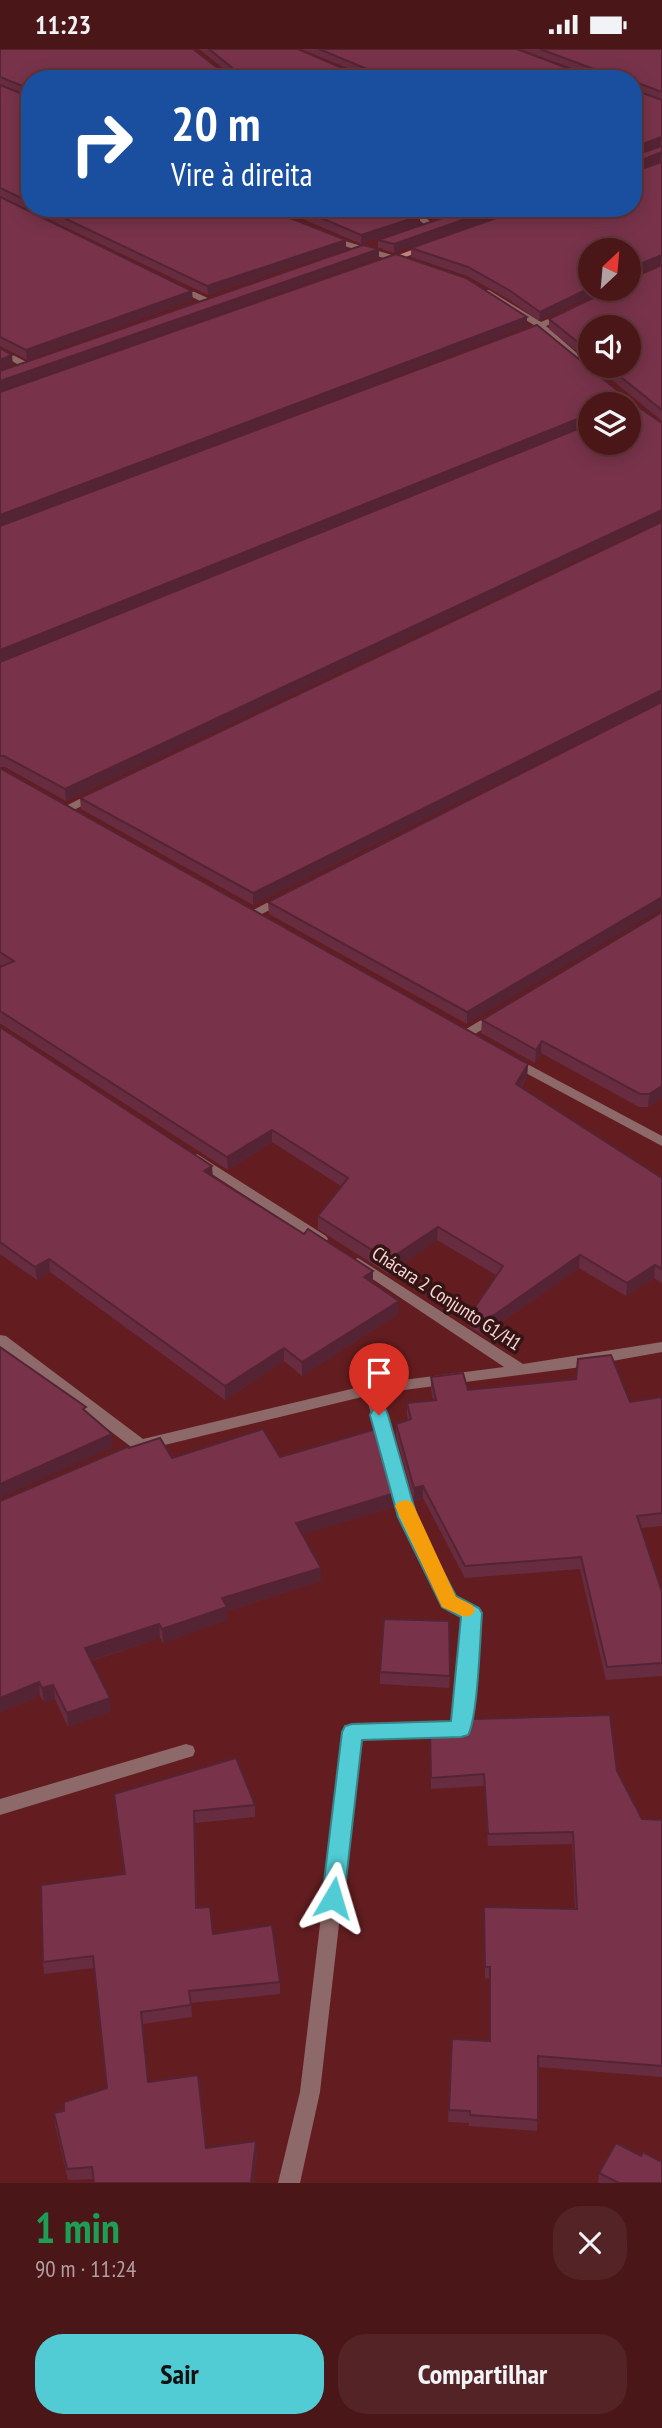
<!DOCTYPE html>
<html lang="pt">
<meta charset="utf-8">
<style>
body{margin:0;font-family:"PT Sans Narrow",sans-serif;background:#542325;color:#f1f3f6;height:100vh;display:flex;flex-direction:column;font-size:26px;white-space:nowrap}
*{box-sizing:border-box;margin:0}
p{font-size:23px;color:#b29fa2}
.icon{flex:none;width:38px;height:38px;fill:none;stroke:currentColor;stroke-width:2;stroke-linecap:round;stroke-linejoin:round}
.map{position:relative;height:2134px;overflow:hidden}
.drawer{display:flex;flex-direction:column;background:#4a1618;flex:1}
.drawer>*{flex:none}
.hud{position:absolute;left:21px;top:21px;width:621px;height:147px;border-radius:28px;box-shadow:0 4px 18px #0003,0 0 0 2px #613537;background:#1a4fa0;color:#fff;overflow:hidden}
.needle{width:46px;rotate:26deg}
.fabs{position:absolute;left:578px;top:189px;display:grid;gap:14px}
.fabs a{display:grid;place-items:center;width:63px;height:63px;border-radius:50%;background:#4a1618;box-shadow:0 4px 18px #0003,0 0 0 2px #613537;font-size:35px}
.pin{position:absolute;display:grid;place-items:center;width:60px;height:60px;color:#fff;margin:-72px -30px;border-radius:50% 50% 50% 0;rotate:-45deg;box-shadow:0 0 7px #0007}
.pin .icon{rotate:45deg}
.me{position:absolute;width:77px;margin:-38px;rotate:7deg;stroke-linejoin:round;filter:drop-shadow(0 0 5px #0008)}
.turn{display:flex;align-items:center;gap:24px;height:147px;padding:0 35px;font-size:32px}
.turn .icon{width:91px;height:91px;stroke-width:2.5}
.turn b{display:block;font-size:49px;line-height:60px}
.round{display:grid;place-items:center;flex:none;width:74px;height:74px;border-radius:28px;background:#542325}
.headline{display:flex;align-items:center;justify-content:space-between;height:119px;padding:0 35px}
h1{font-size:42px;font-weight:700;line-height:52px;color:#1e9e55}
.primary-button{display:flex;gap:14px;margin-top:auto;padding:14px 35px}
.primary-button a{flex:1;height:80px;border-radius:28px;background:#51ccd4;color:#111;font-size:28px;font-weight:700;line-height:80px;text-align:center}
.primary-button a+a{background:#542325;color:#f1f3f6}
.status{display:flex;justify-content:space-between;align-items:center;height:49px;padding:0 35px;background:#4a1618;direction:ltr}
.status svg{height:19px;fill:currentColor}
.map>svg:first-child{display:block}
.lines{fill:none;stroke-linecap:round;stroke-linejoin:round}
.street{fill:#8d6a69;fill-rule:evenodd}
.secondary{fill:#bc8583;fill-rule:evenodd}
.wall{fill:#672c40}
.shaded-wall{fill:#542434}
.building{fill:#78334a;stroke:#542434;stroke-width:2}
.route{fill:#51ccd4;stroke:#35858a;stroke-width:2}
.slow{fill:#f59e0b}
.labels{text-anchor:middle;stroke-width:7;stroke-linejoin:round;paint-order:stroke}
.street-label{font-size:19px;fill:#fbd7d5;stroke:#341515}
</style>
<div class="status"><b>11:23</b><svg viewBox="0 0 49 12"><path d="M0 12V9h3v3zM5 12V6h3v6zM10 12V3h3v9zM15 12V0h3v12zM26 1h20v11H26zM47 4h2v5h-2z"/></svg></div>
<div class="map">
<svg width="662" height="2134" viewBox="0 0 662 2134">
<rect width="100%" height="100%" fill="#631d20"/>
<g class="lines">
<g class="street">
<polygon points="404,159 413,159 436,177 429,179"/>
<polygon points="328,187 409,211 410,213 403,215 325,191 324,189"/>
<polygon points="177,235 210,250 211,252 204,254 174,239 173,237"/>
<polygon points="483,241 489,241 541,273 564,263 570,263 570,267 546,277 586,312 586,316 580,316 539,280 524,287 518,287 518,283 534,276 483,245"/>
<polygon points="0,299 30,315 31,317 24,319 0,305"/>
<polygon points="95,742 99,744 99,748 70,763 66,764 60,760"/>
<polygon points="285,844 289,845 291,848 289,851 256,868 252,869 246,865"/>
<polygon points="496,962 501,963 503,966 501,969 470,988 465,989 458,985"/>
<polygon points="514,1008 662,1087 662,1097 509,1015 507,1012 509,1009"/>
<polygon points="197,1105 326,1187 328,1190 326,1193 316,1193 192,1112 190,1109"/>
<polygon points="358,1209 523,1315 662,1293 662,1303 574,1319 381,1344 416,1468 456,1549 478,1559 481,1564 470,1680 467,1685 461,1687 360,1690 320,2043 300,2134 278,2134 300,2043 343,1683 345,1678 352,1676 453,1673 463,1567 443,1558 400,1468 366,1347 140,1402 134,1400 0,1299 0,1286 6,1287 143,1390 372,1335 504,1318 353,1217 350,1214 353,1211"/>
<polygon points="186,1695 193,1697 195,1702 193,1707 0,1766 0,1750"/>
</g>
<polygon class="secondary" points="425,196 432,198 387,215 380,213"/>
</g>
<g class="wall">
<polygon points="0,0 230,25 199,0 298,0 356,25 359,24 301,0 517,0 583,25 585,24 519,0 662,0 662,51 635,41 634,41 662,51 662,96 661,96 634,105 635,106 662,97 662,112 635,121 662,113 662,215 661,215 628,229 628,201 539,272 508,250 467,227 411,208 411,199 634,159 30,30 30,48 0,35"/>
<polygon points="0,36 30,48 30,159 269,159 346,200 208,246 0,147"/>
<polygon points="0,148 193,251 27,311 0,297"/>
<polygon points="277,159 411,159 420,175 361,195"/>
<polygon points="418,159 468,159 433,171"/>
<polygon points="471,159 394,204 378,199 378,191"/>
<polygon points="396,205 466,229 527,268 527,277 65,452 537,276 635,356 662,374 662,471 66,752 5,718 0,718 0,613 590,375 590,394 628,394 628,355 590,355 590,374 0,612 0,343"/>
<polygon points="662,216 662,372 595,317 628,317 590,278 590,313 549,280 549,270 630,230"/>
<polygon points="662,473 662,652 253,856 81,760 80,749"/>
<polygon points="662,653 467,975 269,865 268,853"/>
<polygon points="0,719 528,1015 527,1027 521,1039 662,1129 662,1234 654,1229 626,1247 579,1219 483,1286 470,1278 471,1264 496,1226 437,1191 388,1225 318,1180 318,1167 341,1137 272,1093 228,1121 1,975 0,975 0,918 3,917 0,915"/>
<polygon points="662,863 662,1049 648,1058 639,1058 541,1004 535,1014 481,984 482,971"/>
<polygon points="0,978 213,1128 304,1185 373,1222 373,1234 398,1265 302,1327 284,1312 225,1351 50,1223 37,1231 0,1205"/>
<polygon points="431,1328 468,1341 630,1353 662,1348 662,1477 641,1479 662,1543 662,1627 606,1631 580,1520 465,1529 423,1449 414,1452 396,1387 396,1375 408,1371 407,1367 407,1354 433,1351 431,1340"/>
<polygon points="129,1399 172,1409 280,1408 394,1458 302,1485 321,1532 227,1562 227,1571 163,1594 160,1589 91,1612 111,1662 68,1678 55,1650 44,1653 40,1647 0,1663 0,1452"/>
<polygon points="380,1623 450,1627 449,1639 380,1635"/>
<polygon points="430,1679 617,1722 642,1770 662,1771 662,2028 538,2018 537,2082 469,2077 469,2074 448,2073 452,1990 490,1992 490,1930 485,1929 484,1858 575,1860 572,1795 488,1797 484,1737 431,1740"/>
<polygon points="114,1745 255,1756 255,1768 195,1774 197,1859 213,1885 280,1933 280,1945 191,1954 192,1968 143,1975 148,2033 206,2099 257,2103 253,2134 93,2134 93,2130 68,2131 55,2076 54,2064 64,2062 107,2039 94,1919 44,1925 43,1913 124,1825"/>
<polygon points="641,2107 662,2134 598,2134 599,2124"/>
</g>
<g class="shaded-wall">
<polygon points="662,87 661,96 634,106 634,98"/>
<polygon points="662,103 661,112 634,122 634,114"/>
<polygon points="442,159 468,159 433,171 433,162"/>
<polygon points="497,159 521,159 394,204 394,195"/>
<polygon points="420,167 420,175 361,195 361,186"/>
<polygon points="346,191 346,200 208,246 207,237"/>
<polygon points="379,200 379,209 0,342 0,332"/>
<polygon points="662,206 661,215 628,229 628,220"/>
<polygon points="590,240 607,240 539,272 540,263"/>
<polygon points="192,242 193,251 27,311 26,301"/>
<polygon points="527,268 527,277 0,477 0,466"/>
<polygon points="12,306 13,316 0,321 0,311"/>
<polygon points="590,365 590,374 0,612 0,601"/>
<polygon points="662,461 662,471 66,752 65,740"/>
<polygon points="662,641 662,652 253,856 253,844"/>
<polygon points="662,848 662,860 467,975 467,963"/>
<polygon points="542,992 541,1004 535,1014 536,1001"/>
<polygon points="528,1015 527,1027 515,1048 516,1035"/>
<polygon points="662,1037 662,1049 648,1058 649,1045"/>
<polygon points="272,1081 272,1093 228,1121 227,1108"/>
<polygon points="212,1117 213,1130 204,1122"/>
<polygon points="438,1178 437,1191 388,1225 388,1211"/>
<polygon points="580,1206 579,1219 483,1286 484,1273"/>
<polygon points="49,1210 50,1223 37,1231 35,1218"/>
<polygon points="655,1216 654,1229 626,1247 627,1234"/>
<polygon points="373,1222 373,1235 364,1228"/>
<polygon points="399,1252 398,1265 302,1327 302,1313"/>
<polygon points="284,1299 284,1312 225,1351 225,1337"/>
<polygon points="112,1385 113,1398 0,1449 0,1435"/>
<polygon points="423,1437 423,1449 414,1452 414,1439"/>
<polygon points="395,1444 394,1458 296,1487 296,1474"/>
<polygon points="321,1519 321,1532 227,1562 227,1571 163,1594 162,1580 222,1549"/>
<polygon points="159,1575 160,1589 86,1613 85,1599"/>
<polygon points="39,1633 40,1647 0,1663 0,1649"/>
<polygon points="53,1636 55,1650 44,1653 42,1639"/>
<polygon points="110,1649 111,1662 68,1678 67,1664"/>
<polygon points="256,2092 257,2103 253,2134 251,2134"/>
</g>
<g class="building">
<polygon points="0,0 193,0 224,24 234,25 236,22 209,0 298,0 356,25 368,24 367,20 319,0 517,0 583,25 596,23 594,20 540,0 662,0 662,43 635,33 634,34 634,30 30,30 30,40 0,28"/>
<polygon points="0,36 30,48 30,153 0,139"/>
<polygon points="634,41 662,51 662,88 634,98"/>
<polygon points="662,97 662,103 634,114 634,105 635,106"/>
<polygon points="662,113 662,206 628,220 628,201 590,201 590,239 540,263 509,241 468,218 411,199 525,159 634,159 634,121 635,122"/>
<polygon points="0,148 192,242 26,301 0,288"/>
<polygon points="43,159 269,159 280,165 346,191 207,237"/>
<polygon points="298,159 411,159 420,167 361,186"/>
<polygon points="429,159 442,159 433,162"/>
<polygon points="471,159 497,159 394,195 378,191"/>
<polygon points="363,196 379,200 0,332 0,322"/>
<polygon points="396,205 466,229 527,268 0,466 0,343"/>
<polygon points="662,216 662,361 607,317 628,317 628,278 590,278 590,303 549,270 612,240 628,240 628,230 630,230"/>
<polygon points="537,276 635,356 662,374 662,461 65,740 4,707 0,707 0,613 590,375 590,394 628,394 628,355 590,355 590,365 0,601 0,477"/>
<polygon points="0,299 12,306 0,311"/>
<polygon points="662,473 662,641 253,844 80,749"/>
<polygon points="662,653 662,848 467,963 268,853"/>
<polygon points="0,719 528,1015 516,1035 662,1129 662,1220 655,1216 627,1234 580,1206 484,1273 471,1264 503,1217 438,1178 388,1211 318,1167 348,1129 272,1081 227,1108 0,962 0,918 14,912 0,903"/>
<polygon points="662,863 662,1037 649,1045 640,1045 542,992 536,1001 482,971"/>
<polygon points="0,978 212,1117 204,1122 304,1185 308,1180 373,1222 364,1228 399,1252 302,1313 284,1299 225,1337 49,1210 35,1218 0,1193"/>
<polygon points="0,1298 86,1358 83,1360 112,1385 0,1435"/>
<polygon points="611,1306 630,1353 662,1348 662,1464 637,1467 662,1543 662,1614 607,1618 581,1508 465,1517 423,1437 414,1439 396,1375 411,1370 407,1354 436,1351 431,1328 463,1324 468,1341 576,1330 578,1310"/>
<polygon points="263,1380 280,1408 376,1380 395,1444 296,1474 321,1519 222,1549 227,1558 162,1580 159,1575 85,1599 110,1649 67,1664 53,1636 42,1639 39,1633 0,1649 0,1452 127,1398 129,1399 160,1389 172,1409"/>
<polygon points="384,1570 449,1572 450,1627 380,1623"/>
<polygon points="610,1666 617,1722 642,1770 662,1771 662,2017 538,2007 538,2071 470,2066 470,2062 449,2061 452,1990 490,1992 490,1918 485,1918 484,1858 577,1860 573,1783 488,1785 484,1725 431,1729 430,1679 462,1678 468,1676 473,1670"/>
<polygon points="236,1709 255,1756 194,1762 196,1859 210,1858 213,1885 272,1876 280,1933 189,1942 191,1956 141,1963 148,2033 198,2026 206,2099 256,2092 251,2134 94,2134 92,2118 67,2120 54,2064 64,2062 64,2053 107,2039 93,1907 43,1913 41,1836 125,1825 114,1745"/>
<polygon points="616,2094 641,2107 643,2103 662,2113 662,2134 619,2134 599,2124"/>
</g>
<path class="route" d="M379,1359l7,2 2,5 29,102 20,43 19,36 23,12 3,5c-2,25 -4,104 -14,122l-7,2 -99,3 -18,158 -3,7 -8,3 -8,-3 -3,-7 20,-166 3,-6 7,-2 99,-3 10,-104 -19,-10 -44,-90 -28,-102 3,-5z"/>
<polygon class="slow" points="405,1451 412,1453 414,1457 456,1548 472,1556 475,1561 472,1566 465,1568 442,1558 395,1457 398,1453"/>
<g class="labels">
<g class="street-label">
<text transform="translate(447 1249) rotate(33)" y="7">Chácara 2 Conjunto G1/H1</text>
</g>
</g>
</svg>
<div class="fabs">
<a><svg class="needle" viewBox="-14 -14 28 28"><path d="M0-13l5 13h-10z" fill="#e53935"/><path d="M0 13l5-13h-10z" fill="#b29fa2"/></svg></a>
<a><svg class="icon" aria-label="sound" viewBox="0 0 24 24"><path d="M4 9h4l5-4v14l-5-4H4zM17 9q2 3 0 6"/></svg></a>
<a><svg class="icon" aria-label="layers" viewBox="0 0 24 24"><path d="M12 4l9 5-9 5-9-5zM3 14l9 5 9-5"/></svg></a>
</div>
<div class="pin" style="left:379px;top:1366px;background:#d93025"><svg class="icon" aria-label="arrive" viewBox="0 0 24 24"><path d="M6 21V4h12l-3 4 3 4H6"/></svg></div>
<svg class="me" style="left:333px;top:1849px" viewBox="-20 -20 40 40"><path d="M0-17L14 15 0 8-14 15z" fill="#51ccd4" stroke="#fff" stroke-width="4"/></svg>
<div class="hud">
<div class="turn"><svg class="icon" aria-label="right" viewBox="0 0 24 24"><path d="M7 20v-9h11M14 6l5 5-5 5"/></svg><div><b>20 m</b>Vire à direita</div></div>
</div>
</div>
<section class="drawer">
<div class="headline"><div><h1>1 min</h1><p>90 m · 11:24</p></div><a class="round"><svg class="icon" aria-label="close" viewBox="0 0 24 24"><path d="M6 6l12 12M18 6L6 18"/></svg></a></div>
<div class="primary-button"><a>Sair</a><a>Compartilhar</a></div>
</section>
